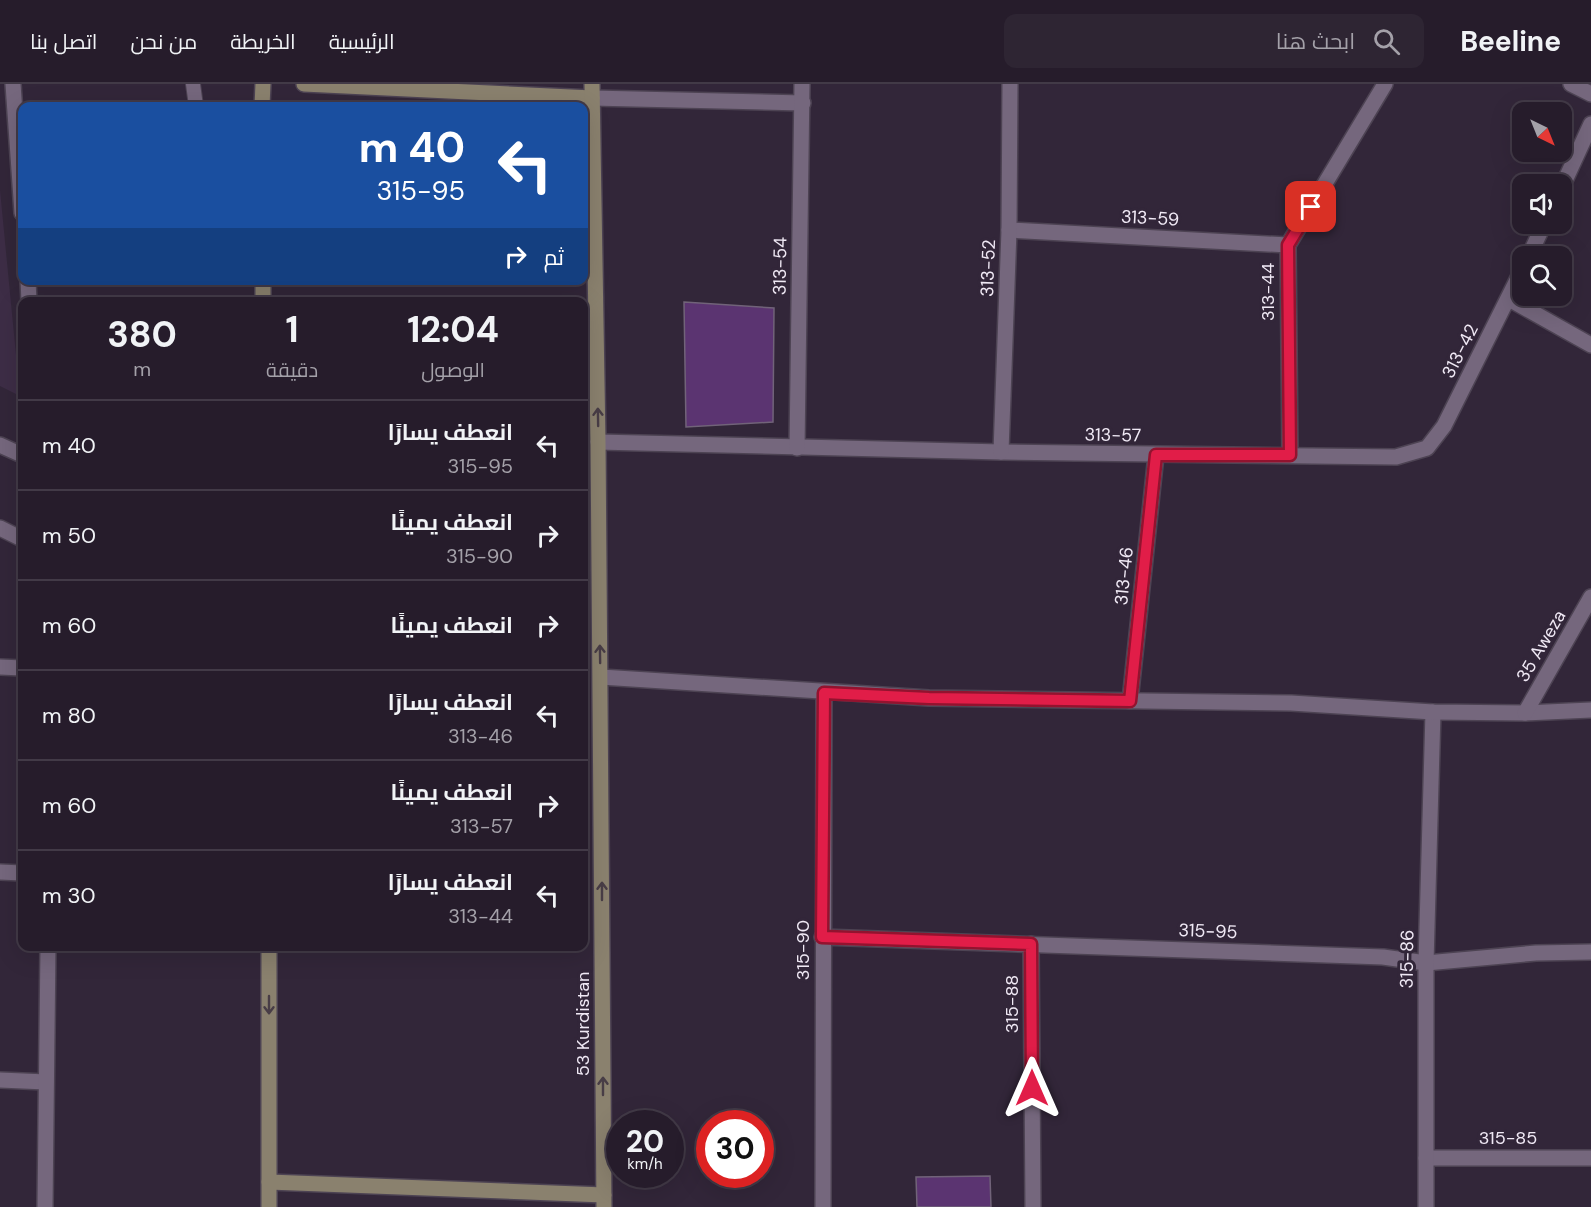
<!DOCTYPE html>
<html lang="ar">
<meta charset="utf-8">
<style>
body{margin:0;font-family:"DM Sans",Cairo,sans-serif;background:#2e2533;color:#f1f3f6;direction:rtl;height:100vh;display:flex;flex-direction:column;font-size:22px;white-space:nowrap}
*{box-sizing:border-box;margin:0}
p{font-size:20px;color:#a4a1a9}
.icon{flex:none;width:33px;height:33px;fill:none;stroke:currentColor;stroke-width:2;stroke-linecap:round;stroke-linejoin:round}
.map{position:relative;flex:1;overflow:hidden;direction:ltr}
.details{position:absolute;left:18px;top:213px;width:570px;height:654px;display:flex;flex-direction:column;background:#261c2b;border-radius:12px;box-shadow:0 6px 24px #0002,0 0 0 2px #423a47;direction:rtl}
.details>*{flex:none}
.top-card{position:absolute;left:18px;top:18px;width:570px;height:183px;border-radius:12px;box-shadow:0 6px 24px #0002,0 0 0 2px #423a47;direction:rtl;background:#1a4fa0;color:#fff;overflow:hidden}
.needle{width:39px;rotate:137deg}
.fabs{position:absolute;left:1512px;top:18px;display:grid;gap:12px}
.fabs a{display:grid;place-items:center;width:60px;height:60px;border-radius:12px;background:#261c2b;box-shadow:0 6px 24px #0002,0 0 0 2px #423a47;font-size:30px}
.speed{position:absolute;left:606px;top:1026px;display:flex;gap:12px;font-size:30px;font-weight:700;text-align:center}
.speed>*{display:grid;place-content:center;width:78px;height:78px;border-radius:50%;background:#261c2b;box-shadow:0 6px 24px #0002,0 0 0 2px #423a47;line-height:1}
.speed small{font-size:15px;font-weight:400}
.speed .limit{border:9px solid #d22;background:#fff;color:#111}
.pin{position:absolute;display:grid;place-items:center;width:51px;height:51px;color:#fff;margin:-26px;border-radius:12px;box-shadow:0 3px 9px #0006}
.me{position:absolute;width:66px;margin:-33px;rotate:0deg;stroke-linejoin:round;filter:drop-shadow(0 0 4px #0008)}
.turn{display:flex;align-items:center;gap:21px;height:126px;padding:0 24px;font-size:27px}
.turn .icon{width:78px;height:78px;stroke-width:2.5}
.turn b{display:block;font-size:42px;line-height:51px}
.then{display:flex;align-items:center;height:57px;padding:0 24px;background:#0003;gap:12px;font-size:22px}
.eta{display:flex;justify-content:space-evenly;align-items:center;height:102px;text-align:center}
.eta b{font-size:36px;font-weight:700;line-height:42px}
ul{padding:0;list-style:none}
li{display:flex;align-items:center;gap:18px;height:90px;padding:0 24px;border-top:2px solid #423a47}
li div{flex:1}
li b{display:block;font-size:22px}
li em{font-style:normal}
header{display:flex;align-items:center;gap:36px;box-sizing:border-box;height:84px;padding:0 30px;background:#261c2b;border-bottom:2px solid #423a47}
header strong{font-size:28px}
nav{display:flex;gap:33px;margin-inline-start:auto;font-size:21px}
.search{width:420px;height:54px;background:#2e2533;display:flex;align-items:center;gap:15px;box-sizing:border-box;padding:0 21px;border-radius:12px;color:#a4a1a9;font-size:22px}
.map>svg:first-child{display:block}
.built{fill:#3d2d46}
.building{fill:#5b3471;stroke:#716379;stroke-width:1.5}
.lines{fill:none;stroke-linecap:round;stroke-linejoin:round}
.service-casing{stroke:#4d4353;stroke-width:16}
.minor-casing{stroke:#4d4353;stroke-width:18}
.tertiary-casing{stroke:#4d4353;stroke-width:18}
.secondary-casing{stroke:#4d4353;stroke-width:18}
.service{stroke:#75677d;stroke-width:14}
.minor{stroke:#75677d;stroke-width:15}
.tertiary{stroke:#75677d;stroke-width:15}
.secondary{stroke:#8a816e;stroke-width:15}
.oneway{stroke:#483d46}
.route-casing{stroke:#92132f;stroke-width:15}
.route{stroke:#e11d48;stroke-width:10}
.labels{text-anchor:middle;stroke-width:6;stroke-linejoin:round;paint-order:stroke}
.street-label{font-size:18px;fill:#f0e9f5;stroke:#322639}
</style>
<header>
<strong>Beeline</strong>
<div class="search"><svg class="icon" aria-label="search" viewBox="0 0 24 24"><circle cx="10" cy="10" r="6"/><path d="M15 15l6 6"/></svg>ابحث هنا</div>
<nav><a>الرئيسية</a><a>الخريطة</a><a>من نحن</a><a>اتصل بنا</a></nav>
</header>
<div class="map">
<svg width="1591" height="1123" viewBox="0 0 1591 1123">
<rect width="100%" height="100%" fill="#322639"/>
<polygon class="built" points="0,106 20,312 0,302"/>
<g class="building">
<polygon points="684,218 774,224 773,338 686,343"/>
<polygon points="990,1092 991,1123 917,1123 916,1093"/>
</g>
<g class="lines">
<defs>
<polyline id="service" points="193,0 196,22"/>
<g id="minor">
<polyline points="13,0 22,129"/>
<polyline points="1571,0 1591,10"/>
<polyline points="592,14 803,19"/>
<polyline points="1562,103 1591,40"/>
<polyline points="1009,146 1288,161"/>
<polyline points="1529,172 1544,140"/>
<polyline points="28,196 29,218"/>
<polyline points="1509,215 1591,261"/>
<polyline points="598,358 1001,368 1396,373 1427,364 1444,342 1522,186"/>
<polyline points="797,364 802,0"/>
<polyline points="1001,368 1009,146 1010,0"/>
<polyline points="1290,371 1288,161 1385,0"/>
<polyline points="0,583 22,584"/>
<polyline points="1130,617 1156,371"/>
<polyline points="0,788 22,789"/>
<polyline points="822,853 1383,873 1426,879 1536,869 1591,868"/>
<polyline points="1031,860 1033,1123"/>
<polyline points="0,996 46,998"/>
<polyline points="1426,1074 1591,1074"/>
<polyline points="45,1123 48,862"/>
<polyline points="823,1123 824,609"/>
<polyline points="1426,1123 1426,879 1433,628"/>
</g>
<g id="tertiary">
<polyline points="0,361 22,371"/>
<polyline points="0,444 22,455"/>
<polyline points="601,593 929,614 1291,619 1433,628 1525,629 1591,626"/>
<polyline points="1525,629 1591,513"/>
</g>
<g id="secondary">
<polyline points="304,0 592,14"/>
<polyline points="592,0 598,358 604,1123"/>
<polyline points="262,22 263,0"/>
<polyline points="263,196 263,218"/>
<polyline points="269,1098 604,1111"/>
<polyline points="269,1123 269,862"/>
</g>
</defs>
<use href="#service" class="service-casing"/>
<use href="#minor" class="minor-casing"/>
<use href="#tertiary" class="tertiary-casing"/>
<use href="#secondary" class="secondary-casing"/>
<use href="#service" class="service"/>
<use href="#minor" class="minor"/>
<use href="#tertiary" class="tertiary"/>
<use href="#secondary" class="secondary"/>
</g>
<defs><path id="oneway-shaft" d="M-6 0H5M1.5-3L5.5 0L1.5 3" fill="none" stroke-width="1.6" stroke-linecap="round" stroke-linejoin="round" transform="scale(1.5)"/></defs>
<g class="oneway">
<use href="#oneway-shaft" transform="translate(598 333) rotate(-91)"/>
<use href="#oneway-shaft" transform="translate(600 570) rotate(-91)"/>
<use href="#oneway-shaft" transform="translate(602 807) rotate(-90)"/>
<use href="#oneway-shaft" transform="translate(269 921) rotate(90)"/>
<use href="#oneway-shaft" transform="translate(603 1002) rotate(-90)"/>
</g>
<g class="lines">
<defs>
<polyline id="route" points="1032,1004 1031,860 822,853 824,609 929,614 1130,617 1156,371 1290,371 1288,161 1311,123"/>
</defs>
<use href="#route" class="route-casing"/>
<use href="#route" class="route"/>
</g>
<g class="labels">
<g class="street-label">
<text transform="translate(1150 134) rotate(3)" y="6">313-59</text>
<text transform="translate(780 182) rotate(-89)" y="6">313-54</text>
<text transform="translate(988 184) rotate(-88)" y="6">313-52</text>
<text transform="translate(1268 208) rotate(-90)" y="6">313-44</text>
<text transform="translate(1460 267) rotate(-63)" y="6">313-42</text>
<text transform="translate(1113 351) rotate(1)" y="6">313-57</text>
<text transform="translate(1124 492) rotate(-84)" y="6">313-46</text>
<text transform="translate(1541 562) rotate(-60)" y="6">35 Aweza</text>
<text transform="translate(1208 847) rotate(2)" y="6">315-95</text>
<text transform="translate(803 866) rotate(-90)" y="6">315-90</text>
<text transform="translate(1407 875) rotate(-89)" y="6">315-86</text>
<text transform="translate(1012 920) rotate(-90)" y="6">315-88</text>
<text transform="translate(583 940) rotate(-90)" y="6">53 Kurdistan</text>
<text x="1508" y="1060">315-85</text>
</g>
</g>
</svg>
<div class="fabs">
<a><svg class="needle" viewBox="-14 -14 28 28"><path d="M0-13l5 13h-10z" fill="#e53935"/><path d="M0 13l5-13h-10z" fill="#a4a1a9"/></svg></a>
<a><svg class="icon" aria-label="sound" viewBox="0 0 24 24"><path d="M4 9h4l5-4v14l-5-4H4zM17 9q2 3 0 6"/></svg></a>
<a><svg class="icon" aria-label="search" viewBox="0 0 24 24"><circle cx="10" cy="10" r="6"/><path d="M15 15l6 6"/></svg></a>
</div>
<div class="speed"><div>20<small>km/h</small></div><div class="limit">30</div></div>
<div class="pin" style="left:1311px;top:123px;background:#d93025"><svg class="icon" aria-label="arrive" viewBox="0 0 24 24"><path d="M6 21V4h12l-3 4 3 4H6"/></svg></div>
<svg class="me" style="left:1032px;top:1004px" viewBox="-20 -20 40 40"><path d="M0-17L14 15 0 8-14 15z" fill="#e11d48" stroke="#fff" stroke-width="4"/></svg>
<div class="top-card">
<div class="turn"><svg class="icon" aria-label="left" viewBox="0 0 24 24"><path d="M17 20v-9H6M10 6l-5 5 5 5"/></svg><div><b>40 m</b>315-95</div></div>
<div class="then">ثم<svg class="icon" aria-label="right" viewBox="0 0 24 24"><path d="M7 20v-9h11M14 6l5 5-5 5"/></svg></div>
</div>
<section class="details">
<div class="eta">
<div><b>12:04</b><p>الوصول</p></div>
<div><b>1</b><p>دقيقة</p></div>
<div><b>380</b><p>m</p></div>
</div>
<ul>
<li><svg class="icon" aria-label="left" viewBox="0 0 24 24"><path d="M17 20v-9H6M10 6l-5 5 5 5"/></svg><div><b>انعطف يسارًا</b><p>315-95</p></div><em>40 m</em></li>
<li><svg class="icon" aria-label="right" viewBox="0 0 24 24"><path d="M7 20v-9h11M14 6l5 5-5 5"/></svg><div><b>انعطف يمينًا</b><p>315-90</p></div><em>50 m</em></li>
<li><svg class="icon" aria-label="right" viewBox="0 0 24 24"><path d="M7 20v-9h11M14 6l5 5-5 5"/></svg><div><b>انعطف يمينًا</b></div><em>60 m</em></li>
<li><svg class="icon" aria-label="left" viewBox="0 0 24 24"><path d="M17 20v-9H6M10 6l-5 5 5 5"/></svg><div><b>انعطف يسارًا</b><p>313-46</p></div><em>80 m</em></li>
<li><svg class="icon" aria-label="right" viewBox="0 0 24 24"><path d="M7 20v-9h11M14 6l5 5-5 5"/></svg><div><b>انعطف يمينًا</b><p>313-57</p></div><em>60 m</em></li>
<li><svg class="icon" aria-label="left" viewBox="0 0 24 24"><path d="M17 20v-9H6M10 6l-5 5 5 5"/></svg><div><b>انعطف يسارًا</b><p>313-44</p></div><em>30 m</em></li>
</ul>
</section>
</div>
